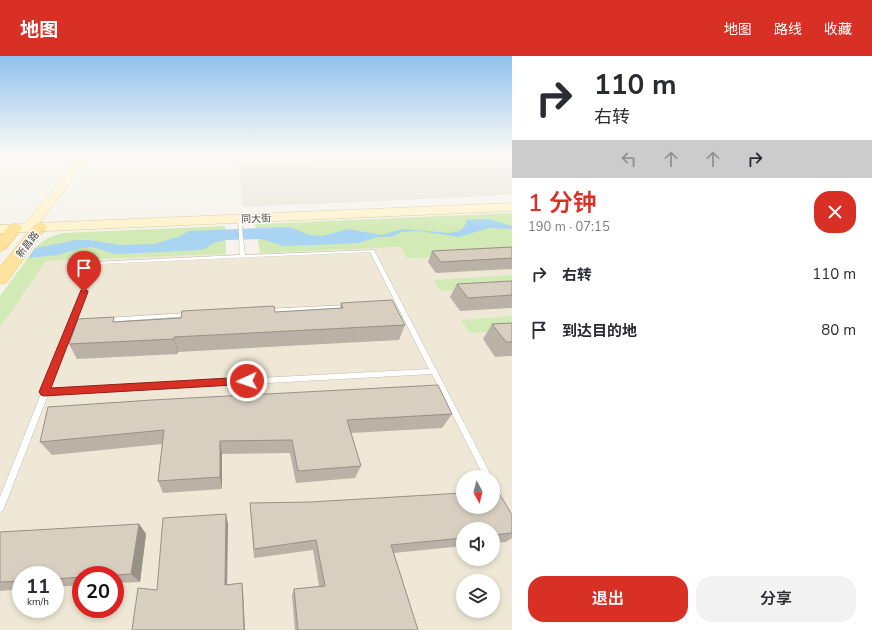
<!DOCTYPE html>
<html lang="zh">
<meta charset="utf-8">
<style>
body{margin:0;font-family:"Nunito Sans","Noto Sans SC",sans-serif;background:#f2f2f3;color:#2b2b33;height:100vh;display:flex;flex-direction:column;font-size:15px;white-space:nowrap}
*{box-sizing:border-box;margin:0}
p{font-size:13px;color:#7c7c81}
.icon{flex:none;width:22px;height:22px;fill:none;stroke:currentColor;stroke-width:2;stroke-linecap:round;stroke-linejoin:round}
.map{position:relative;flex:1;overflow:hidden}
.drawer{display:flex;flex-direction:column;background:#fff;width:360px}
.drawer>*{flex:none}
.banner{background:#fff;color:#2b2b33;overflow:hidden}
.needle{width:26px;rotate:173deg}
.controls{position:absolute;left:456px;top:414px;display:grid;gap:8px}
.controls a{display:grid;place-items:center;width:44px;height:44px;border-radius:50%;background:#fff;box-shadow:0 2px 6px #0003;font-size:20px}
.speed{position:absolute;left:12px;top:510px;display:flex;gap:8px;font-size:20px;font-weight:700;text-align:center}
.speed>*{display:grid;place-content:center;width:52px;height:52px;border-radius:50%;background:#fff;box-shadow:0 2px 6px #0003;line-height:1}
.speed small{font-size:10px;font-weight:400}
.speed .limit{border:6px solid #d22;background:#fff;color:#111}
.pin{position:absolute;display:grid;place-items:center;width:34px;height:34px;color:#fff;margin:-41px -17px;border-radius:50% 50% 50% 0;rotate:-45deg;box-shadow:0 0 4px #0007}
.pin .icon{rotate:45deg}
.me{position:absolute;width:44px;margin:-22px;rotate:267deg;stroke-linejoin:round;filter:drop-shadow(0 0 3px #0008)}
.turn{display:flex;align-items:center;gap:14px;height:84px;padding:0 16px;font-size:18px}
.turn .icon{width:52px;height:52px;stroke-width:2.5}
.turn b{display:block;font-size:28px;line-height:34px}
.lanes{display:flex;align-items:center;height:38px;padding:0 16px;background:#0003;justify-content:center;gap:20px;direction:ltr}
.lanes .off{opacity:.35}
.round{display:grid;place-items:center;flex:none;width:42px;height:42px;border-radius:16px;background:#f2f2f3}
.overview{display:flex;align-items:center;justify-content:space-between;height:68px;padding:0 16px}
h1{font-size:24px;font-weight:600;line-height:30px;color:#d93025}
.cta{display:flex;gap:8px;margin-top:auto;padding:8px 16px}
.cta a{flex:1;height:46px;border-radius:16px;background:#d93025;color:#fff;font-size:16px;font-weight:600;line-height:46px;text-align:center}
.cta a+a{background:#f2f2f3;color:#2b2b33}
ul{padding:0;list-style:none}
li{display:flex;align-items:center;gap:12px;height:56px;padding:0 16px}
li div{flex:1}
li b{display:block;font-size:15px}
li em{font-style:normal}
header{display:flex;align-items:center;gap:24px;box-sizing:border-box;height:56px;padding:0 20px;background:#d93025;color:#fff}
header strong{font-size:19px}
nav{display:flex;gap:22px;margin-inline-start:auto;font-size:14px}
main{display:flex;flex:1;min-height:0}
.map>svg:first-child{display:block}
.residential{fill:#eae5da}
.education{fill:#efe8d6;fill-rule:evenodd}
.green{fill:#d2eab5}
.water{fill:#a9d4f2}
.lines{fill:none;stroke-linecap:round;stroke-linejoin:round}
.lane-casing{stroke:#c2bbae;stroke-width:1}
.secondary-casing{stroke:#d6c79b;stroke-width:1}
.primary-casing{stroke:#e6c16a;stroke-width:1}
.lane{fill:#fff;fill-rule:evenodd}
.secondary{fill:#fff3cd;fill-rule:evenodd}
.primary{fill:#ffe39c;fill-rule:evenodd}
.wall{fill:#bab2a6}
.shaded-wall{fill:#979187}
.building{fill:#d8cfc1;stroke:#979187}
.route{fill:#d93025;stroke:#8d1f18}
.labels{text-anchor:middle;stroke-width:3;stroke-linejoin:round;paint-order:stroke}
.far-street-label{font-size:10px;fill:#4b4439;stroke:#fff}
</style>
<header>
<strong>地图</strong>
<nav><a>地图</a><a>路线</a><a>收藏</a></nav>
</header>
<main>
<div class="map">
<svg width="512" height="574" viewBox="0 0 512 574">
<rect width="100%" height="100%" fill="#f6f3ec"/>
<polygon class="residential" points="341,96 501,96 512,104 512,139 243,151 238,108 346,104"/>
<path class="education" d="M512,187v387h-512v-302l46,-67zM463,421h30v30h-30zM463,473h30v30h-30zM21,519h34v34h-34zM81,519h34v34h-34zM463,525h30v30h-30z"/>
<g class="green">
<polygon points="512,157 512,197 407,202 400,191 260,197 255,168"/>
<path d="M225,170l1,28 -180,7 -46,67v-32l35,-48c9,-9 17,-12 28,-15z"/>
<polygon points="512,219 512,230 440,235 433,224"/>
<polygon points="512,260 512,274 470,277 461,264"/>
</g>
<polygon class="water" points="489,163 512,170 512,173 489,172 459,181 419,175 402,176 391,181 377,181 359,187 337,188 284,190 261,183 228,184 216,186 203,194 116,198 92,191 81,192 58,199 28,202 35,192 77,184 90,184 119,189 154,188 178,181 189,175 290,171 309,179 323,180 348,173 382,179 403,173 449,177 460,175 466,168 466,164"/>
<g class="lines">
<defs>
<g id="lane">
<path d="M238,161l3,1 4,37 129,-5 118,227h-8l-52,-103 -384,21 -44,113 -1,3 -3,1v-15l41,-103v-2l2,-2 51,-128 146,-7zM370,196l59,117 -379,20 48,-125z"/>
<polygon points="348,249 350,250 351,251 350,252 267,257 264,255 267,253"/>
<polygon points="188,257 191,259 190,260 107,266 104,264 107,262"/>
<path d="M493,426l3,1 7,14 -1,3 -3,1c-8,-3 -6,-12 -6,-19z"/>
</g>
<polygon id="secondary" points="84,96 94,96 39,167 512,147 512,155 0,177 0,169 25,168"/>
<g id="primary">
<polygon points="40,167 45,168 47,171 6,227 0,228 0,211 35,168"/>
<polygon points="15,168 20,169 22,172 6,193 0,195 0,180 10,169"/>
</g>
</defs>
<use href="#lane" class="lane-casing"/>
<use href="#secondary" class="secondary-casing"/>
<use href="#primary" class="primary-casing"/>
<use href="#lane" class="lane"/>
<use href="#secondary" class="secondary"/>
<use href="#primary" class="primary"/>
</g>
<g class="wall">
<polygon points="512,191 512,213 436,217 428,206 432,195"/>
<polygon points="512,225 512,252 460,255 450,241 457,228"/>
<polygon points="341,247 405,269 399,284 178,296 178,298 77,303 69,288 115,266 340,252"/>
<polygon points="512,267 512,300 495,301 483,283 492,268"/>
<polygon points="48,351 452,358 442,372 351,377 361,410 355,422 296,427 290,397 222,398 222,433 163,437 158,425 162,388 52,399 40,386"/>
<polygon points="250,447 512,459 512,482 506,486 493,487 493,473 463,473 463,490 394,497 418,574 295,574 292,539 294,533 319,530 313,494 254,502"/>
<polygon points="139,468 146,478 140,526 115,527 115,519 81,519 81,529 55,531 55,519 21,519 21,533 0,535 0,476"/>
</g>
<g class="shaded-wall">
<polygon points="174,281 178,296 178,298 174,283"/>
<polygon points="220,385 222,398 222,433 220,421"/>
<polygon points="226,458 228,468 227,536 225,529"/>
<polygon points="139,468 146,478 140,526 131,518"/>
<polygon points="242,527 243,534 245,574 244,574"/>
</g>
<g class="building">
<polygon points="512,191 512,202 441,206 432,195"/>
<polygon points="512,225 512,239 468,242 457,228"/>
<polygon points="392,244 405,269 174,281 174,283 69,288 78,263 114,261 113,266 181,262 182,255 274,250 275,256 343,252 341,247"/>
<polygon points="512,267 512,286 506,286 492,268"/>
<polygon points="438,329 452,358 347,364 361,410 298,415 292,384 220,385 220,421 158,425 164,374 40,386 48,351 152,344"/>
<polygon points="493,435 498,435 512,459 512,477 493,479 493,473 463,473 463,482 391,489 418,574 298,574 294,533 325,530 316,484 254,493 250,447 310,446 463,437 463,451 493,451"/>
<polygon points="226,458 225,529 242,527 244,574 132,574 138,532 157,534 163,462"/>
<polygon points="139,468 131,518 115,519 81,519 81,521 55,523 55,519 21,519 21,525 0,526 0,476"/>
</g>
<linearGradient id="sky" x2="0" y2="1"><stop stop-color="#8fc1ec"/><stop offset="0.55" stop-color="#fbfaf6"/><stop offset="1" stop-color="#fbfaf6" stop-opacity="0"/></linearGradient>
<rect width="512" height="176" fill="url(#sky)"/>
<polygon class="route" points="81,234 87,234 88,236 51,332 247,321 250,323 252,325 250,328 44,340 41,339 39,336"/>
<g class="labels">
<g class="far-street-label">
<text transform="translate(256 162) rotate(-2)" y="4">同大街</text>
<text transform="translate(27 188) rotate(-52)" y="4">新昌路</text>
</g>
</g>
</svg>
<div class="controls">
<a><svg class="needle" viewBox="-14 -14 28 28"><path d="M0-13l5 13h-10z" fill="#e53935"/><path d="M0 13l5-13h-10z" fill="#7c7c81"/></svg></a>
<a><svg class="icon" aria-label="sound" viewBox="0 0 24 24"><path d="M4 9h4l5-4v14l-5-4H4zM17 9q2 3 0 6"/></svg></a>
<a><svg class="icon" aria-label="layers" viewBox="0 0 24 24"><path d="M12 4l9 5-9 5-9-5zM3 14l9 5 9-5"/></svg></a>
</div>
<div class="speed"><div>11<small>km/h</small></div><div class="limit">20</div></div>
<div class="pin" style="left:84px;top:236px;background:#d93025"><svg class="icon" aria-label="arrive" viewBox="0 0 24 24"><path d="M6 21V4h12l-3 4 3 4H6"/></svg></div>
<svg class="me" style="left:247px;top:325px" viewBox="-20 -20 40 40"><circle r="17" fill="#d93025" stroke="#fff" stroke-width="3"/><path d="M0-11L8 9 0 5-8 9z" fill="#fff"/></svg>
</div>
<section class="drawer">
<div class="banner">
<div class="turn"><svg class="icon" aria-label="right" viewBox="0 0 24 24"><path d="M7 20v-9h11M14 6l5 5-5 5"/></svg><div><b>110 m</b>右转</div></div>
<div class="lanes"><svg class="icon off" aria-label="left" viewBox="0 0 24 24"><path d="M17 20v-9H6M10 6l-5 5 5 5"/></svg><svg class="icon off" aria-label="ahead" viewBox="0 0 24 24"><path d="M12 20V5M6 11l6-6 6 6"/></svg><svg class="icon off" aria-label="ahead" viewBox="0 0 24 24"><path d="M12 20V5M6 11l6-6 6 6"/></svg><svg class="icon" aria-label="right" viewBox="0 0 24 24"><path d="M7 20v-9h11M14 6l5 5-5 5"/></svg></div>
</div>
<div class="overview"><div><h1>1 分钟</h1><p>190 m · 07:15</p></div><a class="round" style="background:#d93025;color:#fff"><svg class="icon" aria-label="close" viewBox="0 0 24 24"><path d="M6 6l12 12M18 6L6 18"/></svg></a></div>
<ul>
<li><svg class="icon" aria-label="right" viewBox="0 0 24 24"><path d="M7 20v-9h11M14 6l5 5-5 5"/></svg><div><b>右转</b></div><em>110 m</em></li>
<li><svg class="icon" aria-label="arrive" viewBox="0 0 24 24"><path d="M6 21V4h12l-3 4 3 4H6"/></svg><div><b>到达目的地</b></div><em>80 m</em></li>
</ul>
<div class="cta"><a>退出</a><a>分享</a></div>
</section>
</main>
